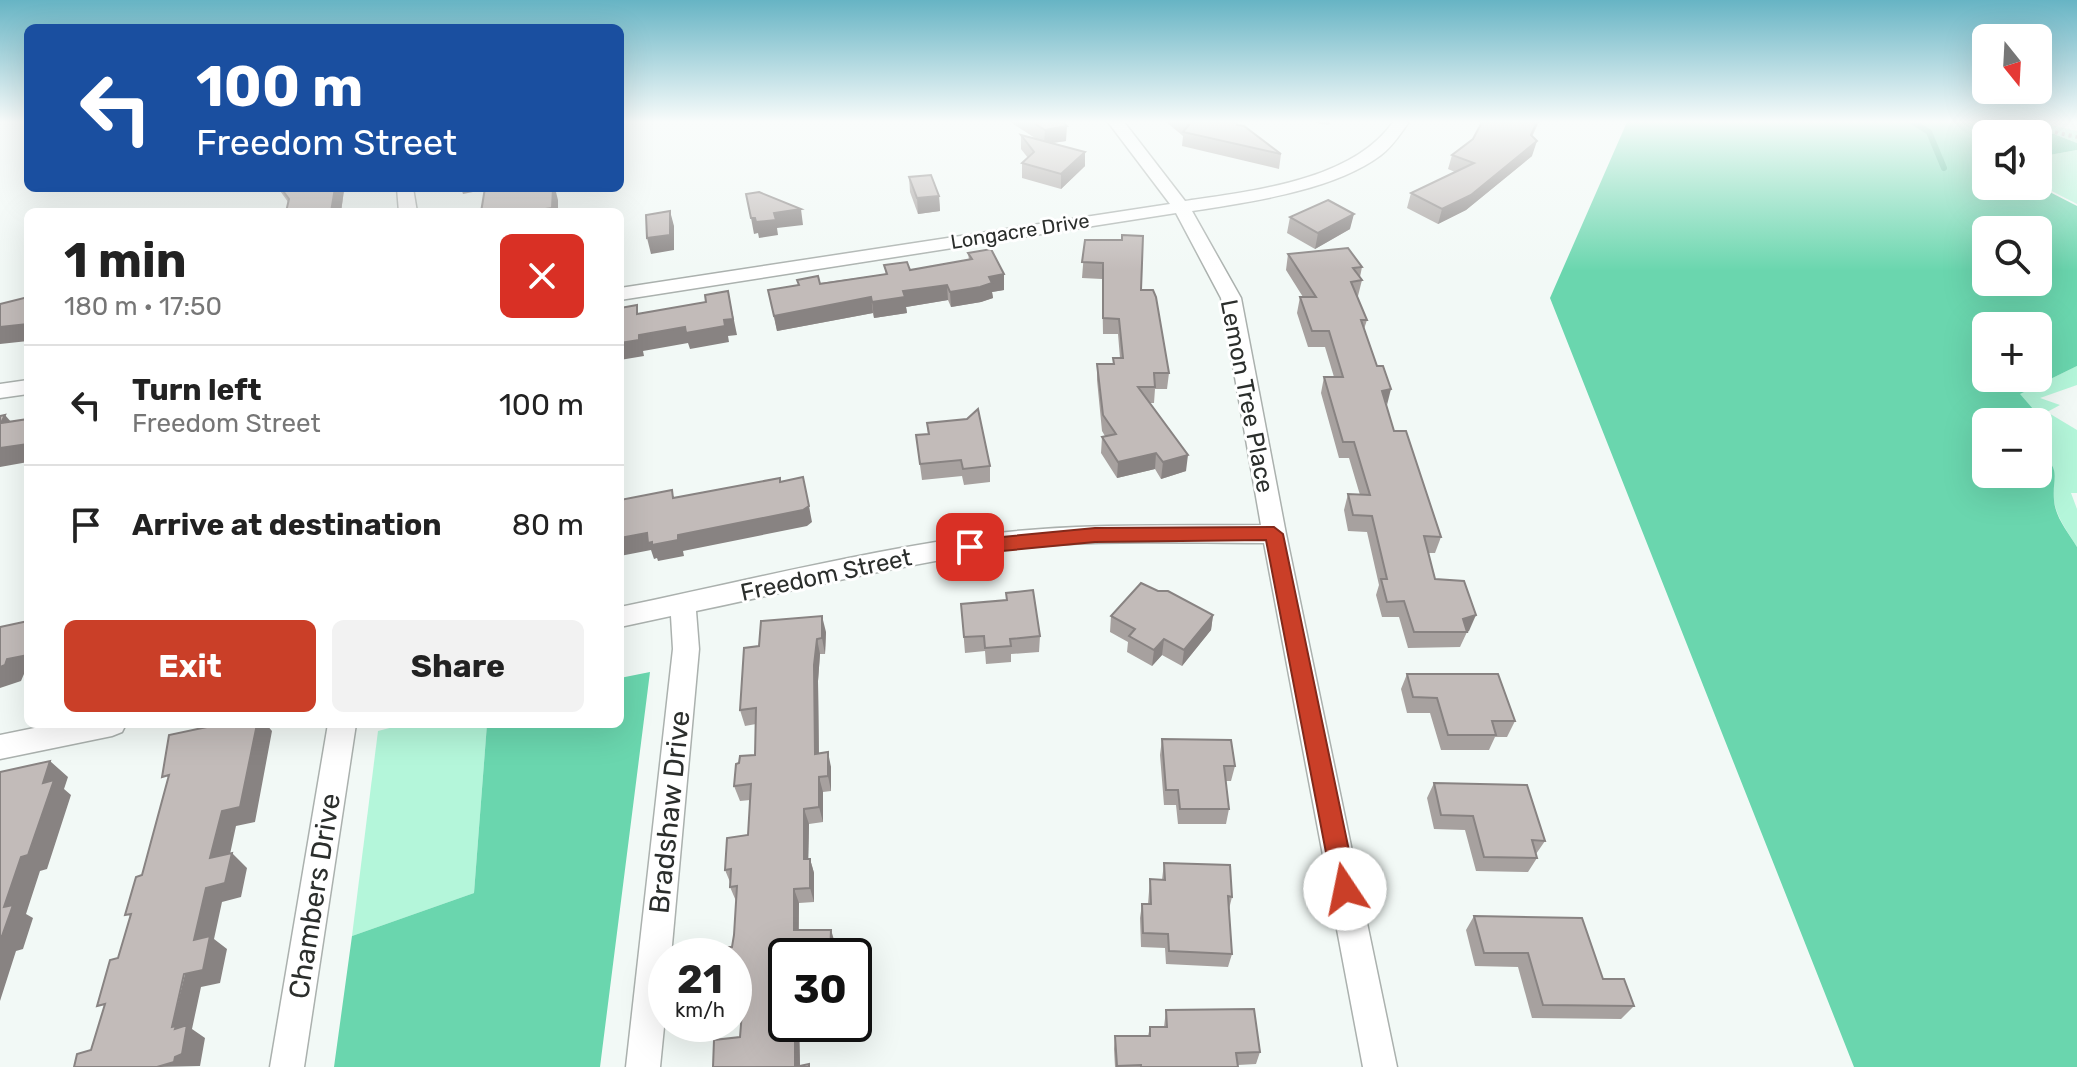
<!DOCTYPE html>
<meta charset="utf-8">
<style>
body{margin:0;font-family:Rubik,sans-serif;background:#f2f2f2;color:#222;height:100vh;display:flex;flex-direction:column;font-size:30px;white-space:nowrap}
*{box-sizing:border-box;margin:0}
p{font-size:26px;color:#767676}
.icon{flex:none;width:44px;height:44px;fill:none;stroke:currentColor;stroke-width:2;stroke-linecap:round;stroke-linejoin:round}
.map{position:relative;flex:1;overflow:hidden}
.side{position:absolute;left:24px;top:208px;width:600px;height:520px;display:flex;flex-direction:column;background:#fff;border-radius:12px;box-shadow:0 8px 32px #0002}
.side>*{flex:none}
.hud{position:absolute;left:24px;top:24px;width:600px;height:168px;border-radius:12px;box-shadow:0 8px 32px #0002;background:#1a4fa0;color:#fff;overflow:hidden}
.needle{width:52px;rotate:162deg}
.controls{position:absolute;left:1972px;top:24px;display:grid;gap:16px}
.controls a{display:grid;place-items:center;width:80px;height:80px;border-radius:12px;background:#fff;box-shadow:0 8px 32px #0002;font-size:40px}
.speed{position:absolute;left:648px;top:938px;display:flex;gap:16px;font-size:40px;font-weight:700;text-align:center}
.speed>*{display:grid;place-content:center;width:104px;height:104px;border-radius:50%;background:#fff;box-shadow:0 8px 32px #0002;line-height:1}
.speed small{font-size:20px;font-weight:400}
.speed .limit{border:4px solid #111;border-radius:12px;background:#fff;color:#111}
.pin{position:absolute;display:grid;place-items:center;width:68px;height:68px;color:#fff;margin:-34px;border-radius:16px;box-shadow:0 4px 12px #0006}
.me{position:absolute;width:88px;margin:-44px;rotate:349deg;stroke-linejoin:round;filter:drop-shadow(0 0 6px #0008)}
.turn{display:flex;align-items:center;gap:28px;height:168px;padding:0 40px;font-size:36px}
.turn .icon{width:104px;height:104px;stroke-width:2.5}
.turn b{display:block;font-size:56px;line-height:68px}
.round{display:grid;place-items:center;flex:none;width:84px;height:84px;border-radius:12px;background:#f2f2f2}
.head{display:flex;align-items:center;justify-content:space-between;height:136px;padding:0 40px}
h1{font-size:48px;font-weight:700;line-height:60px}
.cta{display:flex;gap:16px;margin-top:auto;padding:16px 40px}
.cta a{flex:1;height:92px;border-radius:12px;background:#ca3f28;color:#fff;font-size:32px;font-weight:700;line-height:92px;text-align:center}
.cta a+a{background:#f2f2f2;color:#222}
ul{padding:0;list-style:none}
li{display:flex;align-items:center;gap:24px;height:120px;padding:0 40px;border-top:2px solid #e0e0e0}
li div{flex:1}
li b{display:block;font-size:30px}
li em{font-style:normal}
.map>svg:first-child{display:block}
.green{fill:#b4f6da}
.forest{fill:#6ad6ae;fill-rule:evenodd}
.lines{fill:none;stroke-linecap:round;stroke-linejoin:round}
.stream{stroke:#46b48e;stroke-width:6}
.street-casing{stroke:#abb1ae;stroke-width:3}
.path{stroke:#a6aba8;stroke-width:4;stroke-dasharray:3 4;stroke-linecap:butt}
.street{fill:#fff;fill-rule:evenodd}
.wall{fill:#a7a19f}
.shaded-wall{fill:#888382}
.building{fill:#c2bbb9;stroke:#888382;stroke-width:2}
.route{fill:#ca3f28;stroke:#83291a;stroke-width:2}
.labels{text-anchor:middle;stroke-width:6;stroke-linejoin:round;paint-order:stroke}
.far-street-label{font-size:20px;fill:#2b2e2c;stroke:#fff}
.street-label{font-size:24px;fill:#2b2e2c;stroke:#fff}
.near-street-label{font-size:28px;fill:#2b2e2c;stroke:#fff}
</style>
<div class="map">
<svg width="2077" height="1067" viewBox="0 0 2077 1067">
<rect width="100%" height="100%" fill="#f2f9f6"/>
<g class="green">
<polygon points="1967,122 2038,122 2077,131 2077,143 2054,134"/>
<polygon points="2077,150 2077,204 2038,184 2038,157"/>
<path d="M2077,366v19l-37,13 20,7 -13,7 30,18v63h-6l6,16v38c-9,-15 -21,-30 -23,-47 -3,-23 8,-31 -13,-47 -4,-25 -4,-40 -22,-59z"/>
<polygon points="405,724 487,724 474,893 352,936 378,731"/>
</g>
<g class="forest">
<path d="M1627,122h340l87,12 23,9v7l-39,7v-23h-52v52h52l39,20v160l-57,28 13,15 5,13h-52v52h52v-51l3,30c21,17 11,24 13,47 1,17 14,32 23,47v520h-223l-304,-769zM1986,230h52v52h-52zM1986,326h52v52h-52z"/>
<polygon points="650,672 600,1067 334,1067 352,936 474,893 487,724 620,724 620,678"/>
</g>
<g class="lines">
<polyline class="stream" points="1913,122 1929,132 1944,168"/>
<defs>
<g id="street">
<path d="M1108,122h16l61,79c67,-10 167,-20 208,-79h16c-9,12 -16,24 -28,33 -48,36 -132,47 -189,56l49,87 45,236 111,533h-34l-99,-524c-89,0 -180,-5 -269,8 -100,15 -199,39 -299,60l3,38 -28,307h-5v51l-6,60h-34l47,-418 -2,-33 -51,11v-20c125,-26 251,-58 378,-74 87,-10 175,-7 263,-8l-40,-227 -45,-85 -556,87v-12l550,-84z"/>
<polygon points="397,188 413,188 417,212 399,212"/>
<polygon points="28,380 28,394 0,398 0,384"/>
<polygon points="54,724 126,724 122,732 112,736 0,759 0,735"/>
<polygon points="328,724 356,724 304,1067 270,1067"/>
</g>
</defs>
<use href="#street" class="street-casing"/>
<polyline class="path" points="2007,122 2077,137"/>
<use href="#street" class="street"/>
</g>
<g class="wall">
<polygon points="1010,122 1063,122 1066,141 1053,143 1085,166 1061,189 1022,178 1022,163 1028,158 1021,149 1021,135 1035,138"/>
<polygon points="1166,122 1237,122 1237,125 1281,154 1279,169 1182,146 1183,136"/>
<polygon points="1312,122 1331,122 1328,125"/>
<polygon points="1482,122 1539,122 1532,137 1532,156 1466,210 1438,224 1407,208 1411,193 1455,172 1448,169 1452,155 1473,139"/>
<polygon points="909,177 939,196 940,211 918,214 910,192"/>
<polygon points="278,188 343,188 344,190 341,212 286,212 288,202"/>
<polygon points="1290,217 1350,229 1315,249 1287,233"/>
<polygon points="1085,240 1141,290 1169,373 1167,389 1155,389 1154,403 1149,403 1186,471 1161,479 1155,469 1117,478 1101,453 1102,437 1105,436 1102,431 1097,380 1097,364 1113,364 1113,358 1120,358 1118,334 1103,334 1102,279 1082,278"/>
<polygon points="968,253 1004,274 1004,290 992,292 993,298 981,302 951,307 948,300 906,307 907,313 874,318 873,313 777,331 768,290 886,274 884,265 910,270 969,260"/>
<polygon points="1288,254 1362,267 1360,277 1362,280 1358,296 1357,296 1367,320 1364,329 1386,405 1394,431 1441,537 1435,553 1428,553 1435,579 1469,631 1467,632 1460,647 1408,648 1399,617 1382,617 1376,595 1379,585 1367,532 1348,531 1344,510 1348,494 1360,495 1349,458 1339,458 1321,393 1324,377 1334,377 1325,347 1308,347 1297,313 1300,297 1303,297 1286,270"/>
<polygon points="927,423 990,466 990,482 964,485 962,476 922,480 916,435 928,434"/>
<polygon points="1158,591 1213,615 1211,630 1182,666 1162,655 1152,666 1127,652 1128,642 1110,632 1111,616"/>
<polygon points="1006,593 1040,636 1039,652 1011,654 1011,662 986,664 985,651 965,653 961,604 1006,600"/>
<polygon points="826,632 825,654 820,654 818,681 819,753 831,767 831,791 823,792 823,822 809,824 808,859 810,859 814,873 814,902 799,903 799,930 835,943 786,956 786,1024 799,1024 800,1066 810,1067 713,1067 740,1037 744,987 734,988 734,956 732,947 734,935 736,901 730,887 730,882 725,870 748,835 750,800 740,801 734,786 739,763 755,755 756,724 745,726 740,710 759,646"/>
<polygon points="1407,674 1515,721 1507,737 1495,737 1489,750 1441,750 1430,713 1407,713 1401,689"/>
<polygon points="1162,739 1235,766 1231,781 1226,781 1229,809 1226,824 1178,824 1176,805 1164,805 1160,755"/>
<polygon points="1434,783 1545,841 1536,854 1537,858 1528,872 1476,871 1465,830 1434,829 1427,798"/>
<polygon points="1164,863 1232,897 1229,909 1232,954 1228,967 1166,964 1165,948 1141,947 1140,918 1142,904 1148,904 1150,879 1162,880"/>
<polygon points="1474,916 1603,979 1634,1006 1621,1019 1532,1018 1518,967 1475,966 1466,930"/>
<polygon points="1166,1010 1260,1052 1256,1064 1238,1065 1238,1067 1115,1067 1114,1049 1115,1036 1148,1036 1150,1027 1164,1027"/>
</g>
<g class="shaded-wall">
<polygon points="1067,126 1066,141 1044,144 1045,130"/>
<polygon points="1537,141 1532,156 1466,210 1438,224 1442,209"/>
<polygon points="1085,152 1085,166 1061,189 1061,174"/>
<polygon points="335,188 343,188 344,190 341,212 331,212"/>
<polygon points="461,188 493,188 463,194"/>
<polygon points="553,188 555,188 558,200 558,212 525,212"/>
<polygon points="939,196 940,211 918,214 917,198"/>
<polygon points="801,209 803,225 777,228 778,235 759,238 758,233 754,234 751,218 774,213"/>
<polygon points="670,211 674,226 674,250 651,254 647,238"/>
<polygon points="1354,214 1350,229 1315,249 1318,233"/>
<polygon points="1004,274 1004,290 992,292 993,298 981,302 951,307 950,292 989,277"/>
<polygon points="947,285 948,300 906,307 907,313 874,318 872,302 903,291"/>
<polygon points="728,291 737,335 728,336 729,342 690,349 688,343 643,351 644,356 620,360 620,343 639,335 724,320"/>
<polygon points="871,297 873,313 777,331 774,316"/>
<polygon points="28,324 28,341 0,344 0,327"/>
<polygon points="1391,389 1387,405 1382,391"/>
<polygon points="5,415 19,431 1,423"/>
<polygon points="28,444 28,462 0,467 0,448"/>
<polygon points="1156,453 1155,469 1117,478 1118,462"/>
<polygon points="1188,455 1186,471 1161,479 1163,462"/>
<polygon points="809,506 812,522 807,526 683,551 684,556 658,561 657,558 654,559 651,550 620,556 620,538 647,533 678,535"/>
<polygon points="1213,615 1211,630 1182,666 1184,650"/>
<polygon points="1476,615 1469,631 1467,632 1463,619"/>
<polygon points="822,616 826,632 825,654 822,638"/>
<polygon points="817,639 820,654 818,681 819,769 815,754 814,665"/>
<polygon points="1164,639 1162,655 1152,666 1154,650"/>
<polygon points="28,655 28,674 24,674 21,681 0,688 0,667 7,659"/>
<polygon points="257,724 266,724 272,731 255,822 236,826 226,873 210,858 222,811"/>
<polygon points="828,752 831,767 831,791 828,776"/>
<polygon points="50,761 68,777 64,789 71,795 47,869 40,871 26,914 33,918 23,949 16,951 0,1001 0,936 4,907"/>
<polygon points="819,777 823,792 823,822 819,807"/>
<polygon points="804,809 809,824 808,874 804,859"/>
<polygon points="232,853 247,868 241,897 222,902 214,939 227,949 220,983 201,987 192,1029 205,1038 200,1066 157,1067 172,1027 206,888"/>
<polygon points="810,859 814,873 814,902 810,888"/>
<polygon points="794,889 799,903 798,943 794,930"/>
<polygon points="831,930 835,943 834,956 830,956"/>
<polygon points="795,1024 799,1024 800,1067 795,1067"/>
</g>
<g class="building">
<polygon points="1032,122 1063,122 1067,126 1045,130"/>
<polygon points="1185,122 1237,122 1237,125 1244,126 1281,154 1183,132 1189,125"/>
<polygon points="1482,122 1537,122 1531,135 1537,141 1471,195 1442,209 1411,193 1474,163 1452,155 1473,139"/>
<polygon points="1021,135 1085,152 1061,174 1022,163 1034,152"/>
<polygon points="931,175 939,196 917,198 909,177"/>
<polygon points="281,188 335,188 331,212 286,212 289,199"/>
<polygon points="485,188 553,188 552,208 525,212 481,212"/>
<polygon points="759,192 801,209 774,213 776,220 756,222 755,218 751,218 746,194"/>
<polygon points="1328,200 1354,214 1318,233 1290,217"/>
<polygon points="670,211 670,235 647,238 646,215"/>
<polygon points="1122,235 1143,236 1141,290 1153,290 1156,297 1169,373 1154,373 1155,387 1138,387 1188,455 1163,462 1156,453 1118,462 1102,437 1116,434 1103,415 1097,364 1114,364 1113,358 1123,358 1119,319 1103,318 1103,263 1082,262 1085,240 1122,240"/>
<polygon points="1348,248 1362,267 1353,268 1362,280 1351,282 1367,320 1361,320 1377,366 1383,366 1391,389 1382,391 1394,431 1406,431 1441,537 1424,536 1435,579 1464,581 1476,615 1463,619 1467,632 1414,632 1404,601 1387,602 1381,579 1387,579 1372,516 1353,515 1348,494 1370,495 1354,442 1343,442 1324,377 1343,377 1329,331 1312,331 1300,297 1316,297 1288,254"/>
<polygon points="991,249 1004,274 989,277 992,283 980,287 950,292 947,285 903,291 905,297 872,302 871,297 774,316 768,290 799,285 797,280 818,276 820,284 887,274 884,265 907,262 910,270 972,259 968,253"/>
<polygon points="728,291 733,319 724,320 725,326 686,333 685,327 639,335 639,340 620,343 620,308 637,305 637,314 706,302 705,295"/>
<polygon points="28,297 28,324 0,327 0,304"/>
<polygon points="978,409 990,466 963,469 961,460 920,464 916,435 929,434 927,423 967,419"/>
<polygon points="5,415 1,423 28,419 28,444 0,448 0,416"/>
<polygon points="803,477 809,506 803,510 678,535 678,540 652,545 652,542 648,543 647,533 620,538 620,500 672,490 673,498 780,478 780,482"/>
<polygon points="1141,583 1158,591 1168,591 1213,615 1184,650 1164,639 1154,650 1129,636 1135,629 1111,616"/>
<polygon points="1033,590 1040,636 1010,639 1011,646 985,648 984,636 964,637 961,604 1007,600 1006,593"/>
<polygon points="822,616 822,638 817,639 814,665 815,754 828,752 828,776 819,777 819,807 804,809 804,859 810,859 810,888 794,889 794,930 831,930 830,956 786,956 786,1024 795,1024 795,1067 809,1064 809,1067 713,1067 714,1040 740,1037 745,974 734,975 734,956 727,956 728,947 732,947 734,935 737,886 730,887 731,869 725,870 727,838 748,835 751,784 734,786 736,764 739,763 740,756 755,755 756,708 740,710 744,648 759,646 761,621"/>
<polygon points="28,621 28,655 7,659 5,665 0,667 0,627"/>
<polygon points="1407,674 1498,674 1515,721 1492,721 1496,735 1448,735 1437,698 1413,697"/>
<polygon points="221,724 257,724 240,807 222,811 210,858 232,853 225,883 206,888 194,940 210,936 203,970 184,974 172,1027 176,1026 175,1029 187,1025 182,1054 175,1057 174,1062 157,1067 74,1067 77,1054 91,1050 105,1004 97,1006 110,960 118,958 131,914 125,915 136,877 142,875 169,775 162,777 169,735"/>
<polygon points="1162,739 1231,740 1235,766 1224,766 1229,809 1180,809 1178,790 1166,790"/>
<polygon points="50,761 43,783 54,780 28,855 21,857 4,907 13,905 2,936 0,936 0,772"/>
<polygon points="1434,783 1527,785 1545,841 1532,840 1537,858 1484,857 1473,816 1441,815"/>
<polygon points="1164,863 1230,865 1232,897 1228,896 1232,954 1169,951 1168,934 1143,933 1142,904 1151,904 1150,879 1165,880"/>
<polygon points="1474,916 1582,918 1603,979 1624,979 1634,1006 1543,1005 1528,953 1484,953"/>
<polygon points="1254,1009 1260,1052 1236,1053 1238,1067 1141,1067 1141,1065 1117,1066 1115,1036 1150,1036 1150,1027 1167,1027 1166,1010"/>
</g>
<linearGradient id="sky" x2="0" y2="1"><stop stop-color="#67b4c4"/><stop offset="0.45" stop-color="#f9fcfb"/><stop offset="1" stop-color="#f9fcfb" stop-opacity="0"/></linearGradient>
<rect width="2077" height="271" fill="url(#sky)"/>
<polygon class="route" points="1274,527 1283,534 1357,889 1353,897 1345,900 1336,897 1333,889 1266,540 1095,542 970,554 961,547 970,540 1095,528"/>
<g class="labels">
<g class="far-street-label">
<text transform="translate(1020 231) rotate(-9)" y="7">Longacre Drive</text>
</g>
<g class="street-label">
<text transform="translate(1247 396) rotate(79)" y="8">Lemon Tree Place</text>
<text transform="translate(826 575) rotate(-12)" y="8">Freedom Street</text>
</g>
<g class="near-street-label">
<text transform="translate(669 812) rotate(-84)" y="10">Bradshaw Drive</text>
<text transform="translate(314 896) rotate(-81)" y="10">Chambers Drive</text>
</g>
</g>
</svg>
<div class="controls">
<a><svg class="needle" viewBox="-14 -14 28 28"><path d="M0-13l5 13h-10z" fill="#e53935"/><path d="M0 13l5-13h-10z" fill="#767676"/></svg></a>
<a><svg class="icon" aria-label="sound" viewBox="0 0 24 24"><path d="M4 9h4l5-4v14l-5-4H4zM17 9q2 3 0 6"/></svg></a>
<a><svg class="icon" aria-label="search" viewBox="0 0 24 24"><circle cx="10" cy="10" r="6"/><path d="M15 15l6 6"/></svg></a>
<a>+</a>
<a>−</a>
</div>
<div class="speed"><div>21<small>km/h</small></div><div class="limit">30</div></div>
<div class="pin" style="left:970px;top:547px;background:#d93025"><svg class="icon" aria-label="arrive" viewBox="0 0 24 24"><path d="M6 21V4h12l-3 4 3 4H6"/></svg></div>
<svg class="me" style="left:1345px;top:889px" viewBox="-20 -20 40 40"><circle r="19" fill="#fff"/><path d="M0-13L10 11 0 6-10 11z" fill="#ca3f28"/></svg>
<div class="hud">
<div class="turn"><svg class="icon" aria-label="left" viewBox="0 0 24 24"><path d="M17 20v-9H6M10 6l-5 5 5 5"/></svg><div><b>100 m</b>Freedom Street</div></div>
</div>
<section class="side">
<div class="head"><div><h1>1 min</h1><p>180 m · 17:50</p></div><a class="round" style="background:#d93025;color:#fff"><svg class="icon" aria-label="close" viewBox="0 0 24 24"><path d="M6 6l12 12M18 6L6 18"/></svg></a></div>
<ul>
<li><svg class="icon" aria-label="left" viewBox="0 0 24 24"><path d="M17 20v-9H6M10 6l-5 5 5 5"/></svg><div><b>Turn left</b><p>Freedom Street</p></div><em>100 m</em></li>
<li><svg class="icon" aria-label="arrive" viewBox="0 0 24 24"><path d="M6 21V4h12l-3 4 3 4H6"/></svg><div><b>Arrive at destination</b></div><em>80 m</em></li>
</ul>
<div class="cta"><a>Exit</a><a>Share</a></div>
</section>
</div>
